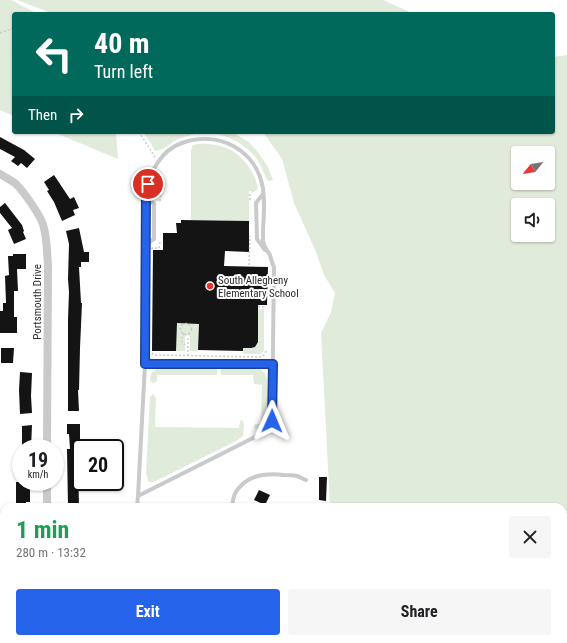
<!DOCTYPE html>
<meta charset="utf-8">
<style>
body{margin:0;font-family:"Roboto Condensed",sans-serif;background:#f6f6f6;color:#202124;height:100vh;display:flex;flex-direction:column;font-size:15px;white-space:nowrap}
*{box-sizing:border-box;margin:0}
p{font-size:13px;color:#757577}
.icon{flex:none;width:22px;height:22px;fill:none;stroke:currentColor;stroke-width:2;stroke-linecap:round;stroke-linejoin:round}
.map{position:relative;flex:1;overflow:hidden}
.side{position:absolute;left:0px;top:503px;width:567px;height:140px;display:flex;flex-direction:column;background:#fff;border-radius:12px 12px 0 0;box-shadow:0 1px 3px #0004}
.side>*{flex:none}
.banner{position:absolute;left:12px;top:12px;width:543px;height:122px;border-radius:4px;box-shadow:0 1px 3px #0004;background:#00695c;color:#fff;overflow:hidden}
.needle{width:26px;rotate:240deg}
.tools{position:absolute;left:511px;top:146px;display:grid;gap:8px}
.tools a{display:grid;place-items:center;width:44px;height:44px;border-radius:4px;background:#fff;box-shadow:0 1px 3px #0004;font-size:20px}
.speed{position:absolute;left:12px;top:439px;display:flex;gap:8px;font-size:20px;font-weight:700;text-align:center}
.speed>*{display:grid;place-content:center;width:52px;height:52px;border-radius:50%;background:#fff;box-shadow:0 1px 3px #0004;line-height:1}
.speed small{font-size:10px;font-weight:400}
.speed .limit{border:2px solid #111;border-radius:6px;background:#fff;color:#111}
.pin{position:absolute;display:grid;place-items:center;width:34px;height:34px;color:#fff;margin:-17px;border:2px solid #fff;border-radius:50%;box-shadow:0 1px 4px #0007}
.me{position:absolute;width:44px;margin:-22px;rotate:1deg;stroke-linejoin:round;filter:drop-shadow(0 0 3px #0008)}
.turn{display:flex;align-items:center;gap:14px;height:84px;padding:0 16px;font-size:18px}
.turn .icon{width:52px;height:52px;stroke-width:2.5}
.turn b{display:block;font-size:28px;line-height:34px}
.then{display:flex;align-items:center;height:38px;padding:0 16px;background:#0003;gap:8px;font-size:15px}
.round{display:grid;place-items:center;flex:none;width:42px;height:42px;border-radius:4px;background:#f6f6f6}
.head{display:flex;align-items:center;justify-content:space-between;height:68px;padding:0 16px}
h1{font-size:24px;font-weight:700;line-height:30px;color:#1e9e55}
.button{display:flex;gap:8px;margin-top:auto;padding:8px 16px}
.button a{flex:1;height:46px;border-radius:4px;background:#2563eb;color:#fff;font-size:16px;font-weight:700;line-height:46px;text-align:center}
.button a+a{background:#f6f6f6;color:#202124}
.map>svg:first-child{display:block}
.green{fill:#e1ebdb;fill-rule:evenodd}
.building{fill:#141414}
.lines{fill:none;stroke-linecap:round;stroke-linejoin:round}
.path{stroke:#cacaca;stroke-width:1.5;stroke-dasharray:2 2;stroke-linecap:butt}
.service{stroke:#cacaca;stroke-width:4}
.minor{stroke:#cacaca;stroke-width:8}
.route-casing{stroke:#184099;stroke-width:10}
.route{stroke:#2563eb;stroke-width:7}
.poi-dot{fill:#e7372d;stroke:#fff;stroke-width:1.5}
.labels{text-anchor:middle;stroke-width:4;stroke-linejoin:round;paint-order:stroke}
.poi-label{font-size:11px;fill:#2d2d2d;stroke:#fff;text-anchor:start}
.street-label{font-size:11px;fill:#2d2d2d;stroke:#fff}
</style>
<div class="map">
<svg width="567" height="643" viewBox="0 0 567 643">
<rect width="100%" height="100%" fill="#fff"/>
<g class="green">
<polygon points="0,0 11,0 38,14 14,14 14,116 0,110"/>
<polygon points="17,0 383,0 414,14 54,14"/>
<path d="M567,55v526l-4,2v-76h-233l-9,-174 10,-21 4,-19 -11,-18 -8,-23 -22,-49 -12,-44 -19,-27h290v-75zM518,153h30v30h-30zM518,205h30v30h-30z"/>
<polygon points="53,132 116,132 118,159"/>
<path d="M143,132h89l17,10 8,9 11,16 5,13 -5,1c-4,-7 -7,-16 -11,-22 -14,-20 -46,-32 -69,-23 -4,1 -8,2 -12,4 -7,4 -13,11 -21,11l-5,-9z"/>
<path d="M197,144c31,-3 54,14 61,44 -2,4 -4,4 -7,5v-2h-2v30l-58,-1v-69l1,-5z"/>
<path d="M258,309h6v42l-4,3h-17v-6c6,0 12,1 15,-6z"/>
<polygon points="177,317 199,324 198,351 190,351 190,337 187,335 185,337 185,351 176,351"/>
<polygon points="160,368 217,368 217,375 157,375 157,381 153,383 151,382 150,380 151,373 157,369"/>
<path d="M221,368c7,0 33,-1 38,1 5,2 7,6 8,10 0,12 5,50 -12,50l-1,-1v-2l1,-2h6l1,-39 -8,-1 -1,-9h-32z"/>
<polygon points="153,394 156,398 155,427 239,428 240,421 242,420 244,424 243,436 236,441 154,482 151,482 147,481 148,479 146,473 150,397"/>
</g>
<g class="building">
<polygon points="0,137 24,150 35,159 27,168 21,163 18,166 11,161 15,157 0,149"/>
<polygon points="54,175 70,199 74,197 79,208 73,210 75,215 62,221 54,202 47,191 49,190 44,182"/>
<polygon points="5,203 22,225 24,231 23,232 26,239 14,244 8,230 12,228 0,213 0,207"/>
<polygon points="181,220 249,221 249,252 225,251 224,266 268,267 267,305 258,305 258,342 255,347 251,348 243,348 243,351 198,350 199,324 177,323 176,351 152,351 153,250 163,250 163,233 177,233 176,223 181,223"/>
<polygon points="79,228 84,252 89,252 89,262 81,262 81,267 79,267 81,303 82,303 80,348 79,390 78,390 79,411 68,411 68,319 69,292 68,279 69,244 66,231"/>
<polygon points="13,254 26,254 26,269 17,269 18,291 14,291 14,317 17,317 17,333 0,333 0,311 3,311 3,303 6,303 5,276 9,275 8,256 13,256"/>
<polygon points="1,348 14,348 13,363 1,363"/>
<polygon points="20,372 32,373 31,396 32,413 20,414 19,390"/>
<polygon points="67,424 80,424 80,464 78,464 79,507 68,507 67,449 70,449 69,434 67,434"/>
<polygon points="32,425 31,448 22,448 22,426"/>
<polygon points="319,477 327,477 326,501 319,500"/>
<polygon points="16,482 30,482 30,502 26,502 26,507 16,507"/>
<polygon points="259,490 270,495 265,505 254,500"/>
</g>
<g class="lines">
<g class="path">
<polyline points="0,33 14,28"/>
<polyline points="139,132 155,157"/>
<polyline points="250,200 250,192"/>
<polyline points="160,201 160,195"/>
<polyline points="152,249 152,248 159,248 160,242"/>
<polyline points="249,265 250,236"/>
<polyline points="258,307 266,307"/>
<circle cx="186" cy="329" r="5.5"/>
<path d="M184,333c-4,8 -3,9 4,14"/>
<polyline points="152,353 154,355 261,357 264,355 266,351"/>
<polyline points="188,356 188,338"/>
</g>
<g class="service">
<polyline points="263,194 256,203 257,239 265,250"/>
<polyline points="146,244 154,239 154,204 146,197"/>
<polyline points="145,364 273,364"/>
<path d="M137,507l1,-11 7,-132 1,-172c4,-20 15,-42 36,-49 37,-13 75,7 81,46 2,13 1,27 0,40 0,4 0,9 0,12 1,5 4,10 7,14 1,4 2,8 4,12l-2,154 -5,9 -8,5 -121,61"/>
<path d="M232,507c1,-6 1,-13 6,-18 11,-15 29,-16 46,-14 4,0 9,0 13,1 3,1 6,3 9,4"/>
<polyline points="234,639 234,643"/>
<polyline points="131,643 131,639"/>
</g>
<g class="minor">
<path d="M0,174c5,3 11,6 16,10 8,8 26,33 28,44 3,12 3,25 4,37l-1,183"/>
<polyline points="47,507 47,482"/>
<polyline points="46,643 46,639"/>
</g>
</g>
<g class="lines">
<defs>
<polyline id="route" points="148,184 146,192 145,364 273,364 272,421"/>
</defs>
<use href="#route" class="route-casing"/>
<use href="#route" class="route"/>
</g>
<circle class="poi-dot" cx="210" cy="286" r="4"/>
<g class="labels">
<g class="poi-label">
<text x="218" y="284">South Allegheny<tspan x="218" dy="13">Elementary School</tspan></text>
</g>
<g class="street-label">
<text transform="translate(37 302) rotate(-90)" y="4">Portsmouth Drive</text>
</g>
</g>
</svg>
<div class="tools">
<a><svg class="needle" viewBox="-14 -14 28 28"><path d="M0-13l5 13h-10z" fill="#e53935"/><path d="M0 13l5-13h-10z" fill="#757577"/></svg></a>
<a><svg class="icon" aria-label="sound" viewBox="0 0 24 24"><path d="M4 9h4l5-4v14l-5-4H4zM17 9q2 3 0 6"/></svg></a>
</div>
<div class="speed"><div>19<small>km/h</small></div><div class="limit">20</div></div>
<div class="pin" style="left:148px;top:184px;background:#d93025"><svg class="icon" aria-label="arrive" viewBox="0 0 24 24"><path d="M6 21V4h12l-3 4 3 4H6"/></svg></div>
<svg class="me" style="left:272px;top:421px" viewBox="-20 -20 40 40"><path d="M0-17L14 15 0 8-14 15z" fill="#2563eb" stroke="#fff" stroke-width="4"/></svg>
<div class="banner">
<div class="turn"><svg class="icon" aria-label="left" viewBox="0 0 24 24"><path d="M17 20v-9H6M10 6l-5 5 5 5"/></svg><div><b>40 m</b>Turn left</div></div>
<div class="then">Then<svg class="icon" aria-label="right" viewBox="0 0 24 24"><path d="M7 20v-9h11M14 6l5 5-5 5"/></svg></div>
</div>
<section class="side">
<div class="head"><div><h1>1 min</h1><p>280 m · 13:32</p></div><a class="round"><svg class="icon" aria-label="close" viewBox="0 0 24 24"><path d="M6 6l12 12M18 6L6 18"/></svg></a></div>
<div class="button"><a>Exit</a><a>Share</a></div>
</section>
</div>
